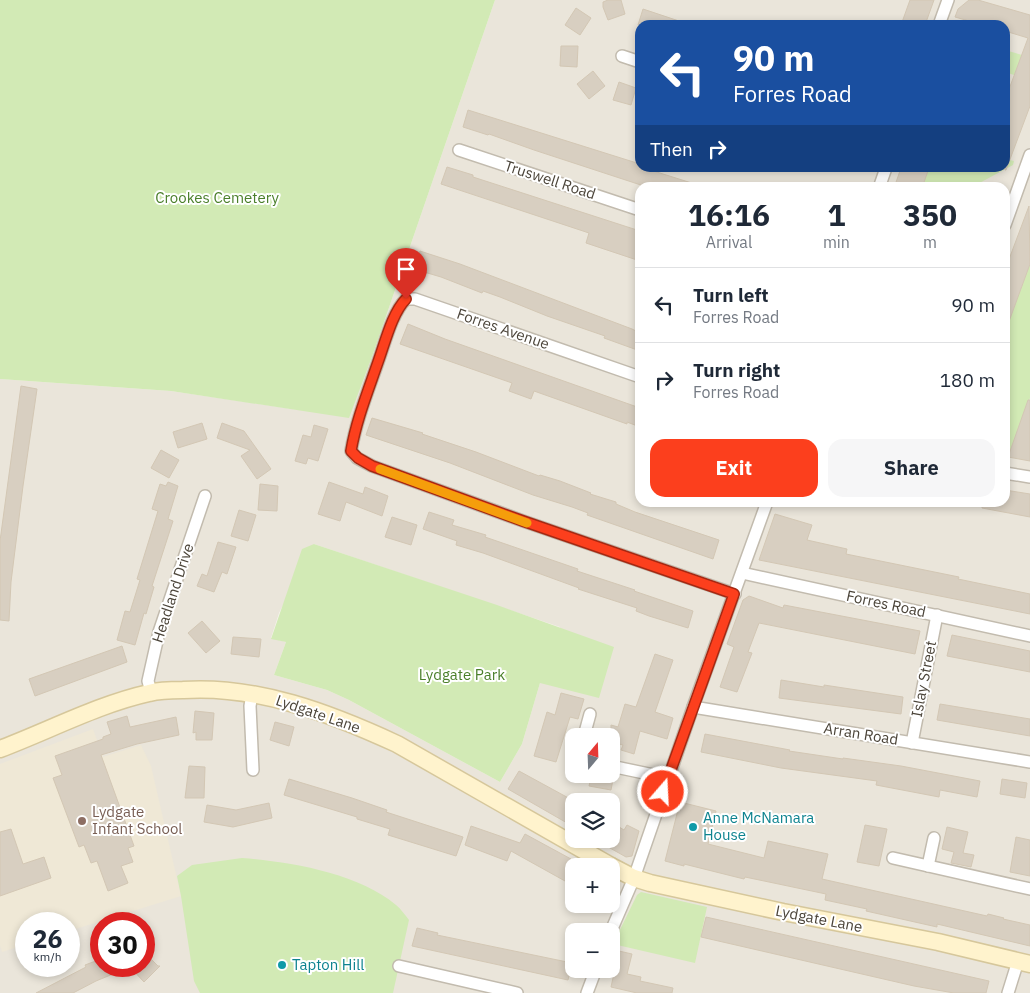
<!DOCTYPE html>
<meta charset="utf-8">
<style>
body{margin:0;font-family:"IBM Plex Sans",sans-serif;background:#f6f6f7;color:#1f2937;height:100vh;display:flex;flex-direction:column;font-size:19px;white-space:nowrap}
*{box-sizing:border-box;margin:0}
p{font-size:16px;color:#747a83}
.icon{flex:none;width:28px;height:28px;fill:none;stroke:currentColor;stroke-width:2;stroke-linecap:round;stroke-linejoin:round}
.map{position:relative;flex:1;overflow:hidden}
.side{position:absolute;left:635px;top:182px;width:375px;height:325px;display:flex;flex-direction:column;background:#fff;border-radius:15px;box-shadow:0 2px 8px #0003}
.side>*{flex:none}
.guide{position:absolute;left:635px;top:20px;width:375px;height:152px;border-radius:15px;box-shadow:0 2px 8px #0003;background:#1a4fa0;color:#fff;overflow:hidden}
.needle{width:32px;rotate:19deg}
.buttons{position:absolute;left:565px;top:728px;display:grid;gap:10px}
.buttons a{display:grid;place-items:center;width:55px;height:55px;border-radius:10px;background:#fff;box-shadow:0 2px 8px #0003;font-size:25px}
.speed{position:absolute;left:15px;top:912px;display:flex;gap:10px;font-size:25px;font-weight:700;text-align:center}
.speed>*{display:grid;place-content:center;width:65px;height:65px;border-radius:50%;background:#fff;box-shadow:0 2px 8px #0003;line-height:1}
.speed small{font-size:12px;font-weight:400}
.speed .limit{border:8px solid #d22;background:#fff;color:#111}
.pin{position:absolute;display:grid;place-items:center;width:42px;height:42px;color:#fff;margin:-51px -21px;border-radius:50% 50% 50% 0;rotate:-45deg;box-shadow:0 0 5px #0007}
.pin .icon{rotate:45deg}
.me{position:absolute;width:55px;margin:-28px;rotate:19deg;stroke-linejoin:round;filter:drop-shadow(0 0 4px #0008)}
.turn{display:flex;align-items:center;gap:18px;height:105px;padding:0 15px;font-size:22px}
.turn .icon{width:65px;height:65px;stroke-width:2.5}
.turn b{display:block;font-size:35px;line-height:42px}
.then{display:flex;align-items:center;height:48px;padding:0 15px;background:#0003;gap:10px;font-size:19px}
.eta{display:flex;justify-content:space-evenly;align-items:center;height:85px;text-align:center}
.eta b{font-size:30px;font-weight:700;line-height:35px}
.cta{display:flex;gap:10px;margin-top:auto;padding:10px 15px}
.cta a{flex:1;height:58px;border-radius:15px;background:#fc3f1d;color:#fff;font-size:20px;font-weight:700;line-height:58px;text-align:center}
.cta a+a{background:#f6f6f7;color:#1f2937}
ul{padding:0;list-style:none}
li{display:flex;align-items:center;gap:15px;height:75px;padding:0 15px;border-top:1px solid #e0e1e3}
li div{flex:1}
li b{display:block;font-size:19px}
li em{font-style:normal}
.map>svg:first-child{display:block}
.residential{fill:#eae5da;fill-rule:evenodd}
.education{fill:#efe8d6}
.green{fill:#d2eab5}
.building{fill:#d8cfc1;stroke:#d3c7b4}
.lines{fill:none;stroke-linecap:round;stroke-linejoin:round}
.street-casing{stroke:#c2bbae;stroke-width:14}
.secondary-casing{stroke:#d6c79b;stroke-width:19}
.street{stroke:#fff;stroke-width:11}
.secondary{stroke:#fff3cd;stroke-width:16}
.route-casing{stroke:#a42913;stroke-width:12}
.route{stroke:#fc3f1d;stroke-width:9}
.slow{stroke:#f59e0b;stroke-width:9}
.education-dot{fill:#8d6e63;stroke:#fff;stroke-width:2}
.culture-dot{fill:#0f9aa8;stroke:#fff;stroke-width:2}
.labels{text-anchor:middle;stroke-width:4;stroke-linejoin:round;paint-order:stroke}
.street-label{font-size:15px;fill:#4b4439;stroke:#fff}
.park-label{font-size:15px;fill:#4a7f2a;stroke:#fff}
.education-label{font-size:15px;fill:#785e54;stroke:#fff;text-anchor:start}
.culture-label{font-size:15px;fill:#0d838f;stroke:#fff;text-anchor:start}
</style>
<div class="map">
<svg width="1030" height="993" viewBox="0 0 1030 993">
<rect width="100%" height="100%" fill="#f6f3ec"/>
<path class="residential" d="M495,0h535v993h-1030v-614l171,12 128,19 74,-56zM640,25h365v143h-365zM640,188h365v314h-365zM314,544l246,83 -20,56 -18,61 -22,38 -151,-82 -22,-10 -53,-15 12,-33 -15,-4 8,-25zM574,736h37v38h-37zM574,801h37v38h-37zM574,866h37v38h-37zM26,924h43v42h-43zM101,924h43v42h-43zM574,931h37v38h-37z"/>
<polygon class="education" points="93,729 103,757 141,745 151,766 181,896 69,931 69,924 26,924 26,944 2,952 0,945 0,764"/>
<g class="green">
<polygon points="0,0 495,0 373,354 349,418 171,391 0,379"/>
<polygon points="1005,50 1022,55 1014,75 1005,72"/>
<polygon points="1010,160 1014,161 1013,165 972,187 922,188 929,168 1005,168 1007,167"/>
<polygon points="1030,264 1030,398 1008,457 1005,454 1005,331"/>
<polygon points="314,544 497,605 614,647 599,698 540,683 522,744 500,782 349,700 327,690 274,675 286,642 271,639 302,549"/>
<path d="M242,858c48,4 116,15 154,47 5,4 9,10 13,15l-16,73h-193l-6,-12 -13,-85 -4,-20 15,-11z"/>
<polygon points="641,892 707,907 695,963 613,944 637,895"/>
</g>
<g class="building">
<polygon points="608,0 621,0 625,14 608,20 603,7 603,2"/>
<polygon points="910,0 934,0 925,25 901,25"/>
<polygon points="969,0 978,0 1030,15 1030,106 1006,170 1005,170 1005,100 1028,38 1005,31 1005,25 983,25 955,17 958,9"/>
<polygon points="576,8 591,18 580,35 565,25"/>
<polygon points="643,9 685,23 684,25 638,25"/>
<polygon points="561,46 578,46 577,67 560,66"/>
<polygon points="593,71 605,86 589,99 577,84"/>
<polygon points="619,82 636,88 631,105 613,100"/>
<polygon points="468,110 640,164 640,168 644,168 698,185 697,188 650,188 534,150 489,134 488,135 463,127"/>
<polygon points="447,167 473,175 473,177 640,231 640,261 586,243 589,233 441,184"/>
<polygon points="901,168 929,168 922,188 894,188"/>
<polygon points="1029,206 1030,264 1007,327 1005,327 1005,270"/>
<polygon points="420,251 460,264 632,329 640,333 640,351 604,338 605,336 547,316 500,297 483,291 482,293 441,277 414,269"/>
<polygon points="408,324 445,339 640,408 640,427 627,422 627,424 534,391 531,399 509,391 512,383 400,344"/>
<polygon points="21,386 37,389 23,486 11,582 9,621 0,620 0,541"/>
<polygon points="1028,400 1030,400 1030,461 1008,457"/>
<polygon points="372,418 423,433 422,434 476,452 539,476 540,475 560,481 591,493 590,494 616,502 616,504 635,512 719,540 713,559 587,515 588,513 572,507 533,495 450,463 366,435"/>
<polygon points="202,423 207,439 178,448 173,432"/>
<polygon points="222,423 244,431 271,469 257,479 241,456 250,450 217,438"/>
<polygon points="314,425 328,429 318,461 308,458 306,464 295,461 303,435 311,437"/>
<polygon points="161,450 179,460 169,478 151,468"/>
<polygon points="168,482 178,486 168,519 173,521 152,586 154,587 146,614 144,613 135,645 117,640 125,611 130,612 140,580 137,579 158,511 152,509 160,484 166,486"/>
<polygon points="329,482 363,494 365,487 388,496 382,516 346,502 340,521 318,514"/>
<polygon points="260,484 278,486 277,511 258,510"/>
<polygon points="1005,490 1030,494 1030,517 982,508 982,502 1005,502"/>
<polygon points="239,510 256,515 248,541 231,536"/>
<polygon points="429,512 454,520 452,525 486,535 485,537 578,569 577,571 635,590 634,591 693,611 688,628 649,616 636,611 637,608 578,589 579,588 483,553 456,545 457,541 423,529"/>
<polygon points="775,514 812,525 807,540 847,549 846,554 959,577 958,579 1030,594 1030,614 759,560"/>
<polygon points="392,517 417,525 411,545 385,537"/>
<polygon points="218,542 236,547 227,574 222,572 214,592 197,586 202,574 207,576"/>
<polygon points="749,596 783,608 784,605 920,631 915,654 759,623 748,652 752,653 737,692 720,687 734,647 727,644 743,600"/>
<polygon points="202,621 220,641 206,653 188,633"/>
<polygon points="952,635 1030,651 1030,672 947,656"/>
<polygon points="233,637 261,639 259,657 231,654"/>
<polygon points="122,646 127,662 35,696 29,679"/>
<polygon points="655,654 673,660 655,712 673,718 667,739 640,731 634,754 621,750 623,745 611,742 611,725 618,727 625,704 636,707"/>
<polygon points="781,680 824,687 824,685 903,697 901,714 779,698"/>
<polygon points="561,693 584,699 578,719 570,717 556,762 534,756 547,712 555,715"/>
<polygon points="940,704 1030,719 1030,736 937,720"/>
<polygon points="195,711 214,713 212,740 196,740 196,732 193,733"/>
<polygon points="127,716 130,727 176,717 179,735 137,744 101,755 134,846 128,848 133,862 121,866 128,883 108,891 97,861 91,863 84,845 79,847 53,778 62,775 55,756 103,739 103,737 111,734 107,722"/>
<polygon points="275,722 294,727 289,746 270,740"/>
<polygon points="705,734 790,750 789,751 843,759 843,758 901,766 980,781 977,797 940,790 939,797 876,785 877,781 781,768 701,752"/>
<polygon points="189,766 205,767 204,798 185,798"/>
<polygon points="519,771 574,801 574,827 508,789"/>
<polygon points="592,774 614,774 611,790 589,786"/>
<polygon points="289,779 352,798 387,810 386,812 463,837 456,856 388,835 390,829 357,819 357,817 284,795"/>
<polygon points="1002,779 1027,783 1025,798 1000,794"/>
<polygon points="680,802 716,811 708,844 764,858 768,841 828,854 822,879 987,916 988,914 1004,918 1003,919 1030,925 1030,946 937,924 937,927 866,911 867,909 825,900 826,894 745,877 744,879 684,864 684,866 665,861"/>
<polygon points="269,803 272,818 233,827 204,822 207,805 236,810"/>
<polygon points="611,822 624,830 627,825 639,831 632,856 626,857 594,839 611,839"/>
<polygon points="865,825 887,829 879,866 857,862"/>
<polygon points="471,826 520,843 525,834 571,859 574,862 574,886 511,851 507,861 465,845"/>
<polygon points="947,827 968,832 963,853 974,855 971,867 951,863 954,852 942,849"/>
<polygon points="11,829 23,864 44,857 51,878 0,896 0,832"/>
<polygon points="1016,837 1030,840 1030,876 1010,872"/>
<polygon points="706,917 989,981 986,993 954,993 914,986 701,937"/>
<polygon points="417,928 438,933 437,935 572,963 568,980 412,946"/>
<polygon points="619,951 632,954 627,974 641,977 640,981 673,988 672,993 637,993 611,987"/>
<polygon points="144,952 158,966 160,966 144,982 130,967 96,981 73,993 36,993 86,967 85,965 101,959 101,966 144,966"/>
</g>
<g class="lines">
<defs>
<g id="street">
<polyline points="939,25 948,0"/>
<polyline points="622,56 640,62"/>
<polyline points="459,150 640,210"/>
<polyline points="879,188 886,168"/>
<polyline points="1005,225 1030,155"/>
<path d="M640,377l-225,-78h-9c-14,14 -21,44 -28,63 -10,29 -22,59 -27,89l6,7 15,8 151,55 212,73"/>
<polyline points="1005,473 1030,477"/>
<polyline points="742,573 1030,636"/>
<polyline points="151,692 148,681 159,632 205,496"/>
<polyline points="252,694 250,706 253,770"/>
<polyline points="693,707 1030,762"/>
<polyline points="584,736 590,714"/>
<polyline points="912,743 937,615"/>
<polyline points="611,766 668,778"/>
<polyline points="893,858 1030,889"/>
<polyline points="928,866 934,838"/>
<polyline points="611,931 634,878 693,707 767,502"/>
<polyline points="399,966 517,993"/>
<polyline points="587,993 596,969"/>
<polyline points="1008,993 1018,961"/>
</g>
<g id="secondary">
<path d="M0,749c48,-18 99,-45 149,-56 11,-3 22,-3 34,-3 74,-5 147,23 214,54l214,122"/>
<polyline points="611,866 634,878 650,883 783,912 938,942 1030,964"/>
</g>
</defs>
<use href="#street" class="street-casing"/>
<use href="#secondary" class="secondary-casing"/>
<use href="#street" class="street"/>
<use href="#secondary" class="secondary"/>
</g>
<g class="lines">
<defs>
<path id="route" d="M406,299c-14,14 -21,44 -28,63 -10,29 -22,59 -27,89l7,7 14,8 151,55 211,73 -71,198"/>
</defs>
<use href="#route" class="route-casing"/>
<use href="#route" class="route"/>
<polyline class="slow" points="380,469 527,523"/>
</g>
<circle class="education-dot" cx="82" cy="821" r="5"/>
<g class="culture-dot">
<circle cx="693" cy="827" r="5"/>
<circle cx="282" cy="965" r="5"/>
</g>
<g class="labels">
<g class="street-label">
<text transform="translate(550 180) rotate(18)" y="5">Truswell Road</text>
<text transform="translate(503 329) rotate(19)" y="5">Forres Avenue</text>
<text transform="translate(173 593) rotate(-72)" y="5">Headland Drive</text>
<text transform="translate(886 604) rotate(12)" y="5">Forres Road</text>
<text transform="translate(924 679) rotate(-79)" y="5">Islay Street</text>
<text transform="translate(318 714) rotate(19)" y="5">Lydgate Lane</text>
<text transform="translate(861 734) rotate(9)" y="5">Arran Road</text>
<text transform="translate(819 919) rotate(11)" y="5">Lydgate Lane</text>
</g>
<g class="park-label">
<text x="217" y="203">Crookes Cemetery</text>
<text x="462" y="680">Lydgate Park</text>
</g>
<g class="education-label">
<text x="92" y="817">Lydgate<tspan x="92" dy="17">Infant School</tspan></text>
</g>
<g class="culture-label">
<text x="703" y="823">Anne McNamara<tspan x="703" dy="17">House</tspan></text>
<text x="292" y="970">Tapton Hill</text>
</g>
</g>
</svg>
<div class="buttons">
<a><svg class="needle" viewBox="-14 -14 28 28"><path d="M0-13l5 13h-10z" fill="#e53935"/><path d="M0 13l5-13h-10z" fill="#747a83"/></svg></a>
<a><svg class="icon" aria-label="layers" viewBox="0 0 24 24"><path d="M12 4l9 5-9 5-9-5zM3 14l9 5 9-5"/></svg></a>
<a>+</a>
<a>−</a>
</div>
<div class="speed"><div>26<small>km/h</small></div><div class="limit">30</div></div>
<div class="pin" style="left:406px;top:299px;background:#d93025"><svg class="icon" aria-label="arrive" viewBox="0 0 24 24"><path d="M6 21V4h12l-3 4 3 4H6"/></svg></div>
<svg class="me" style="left:663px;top:792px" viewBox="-20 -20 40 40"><circle r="17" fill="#fc3f1d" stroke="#fff" stroke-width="3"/><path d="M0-11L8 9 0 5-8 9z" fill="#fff"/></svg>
<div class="guide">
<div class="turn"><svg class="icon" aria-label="left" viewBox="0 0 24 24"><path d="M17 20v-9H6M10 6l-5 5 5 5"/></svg><div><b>90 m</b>Forres Road</div></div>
<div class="then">Then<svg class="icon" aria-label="right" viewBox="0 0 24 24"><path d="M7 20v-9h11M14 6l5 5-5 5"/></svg></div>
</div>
<section class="side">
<div class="eta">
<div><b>16:16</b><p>Arrival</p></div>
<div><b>1</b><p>min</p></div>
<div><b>350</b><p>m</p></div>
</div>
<ul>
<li><svg class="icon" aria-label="left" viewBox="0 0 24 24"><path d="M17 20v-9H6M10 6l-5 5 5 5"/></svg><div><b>Turn left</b><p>Forres Road</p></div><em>90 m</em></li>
<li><svg class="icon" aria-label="right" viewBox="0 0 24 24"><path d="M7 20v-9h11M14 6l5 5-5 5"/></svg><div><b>Turn right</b><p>Forres Road</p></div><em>180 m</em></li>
</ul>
<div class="cta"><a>Exit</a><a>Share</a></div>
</section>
</div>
